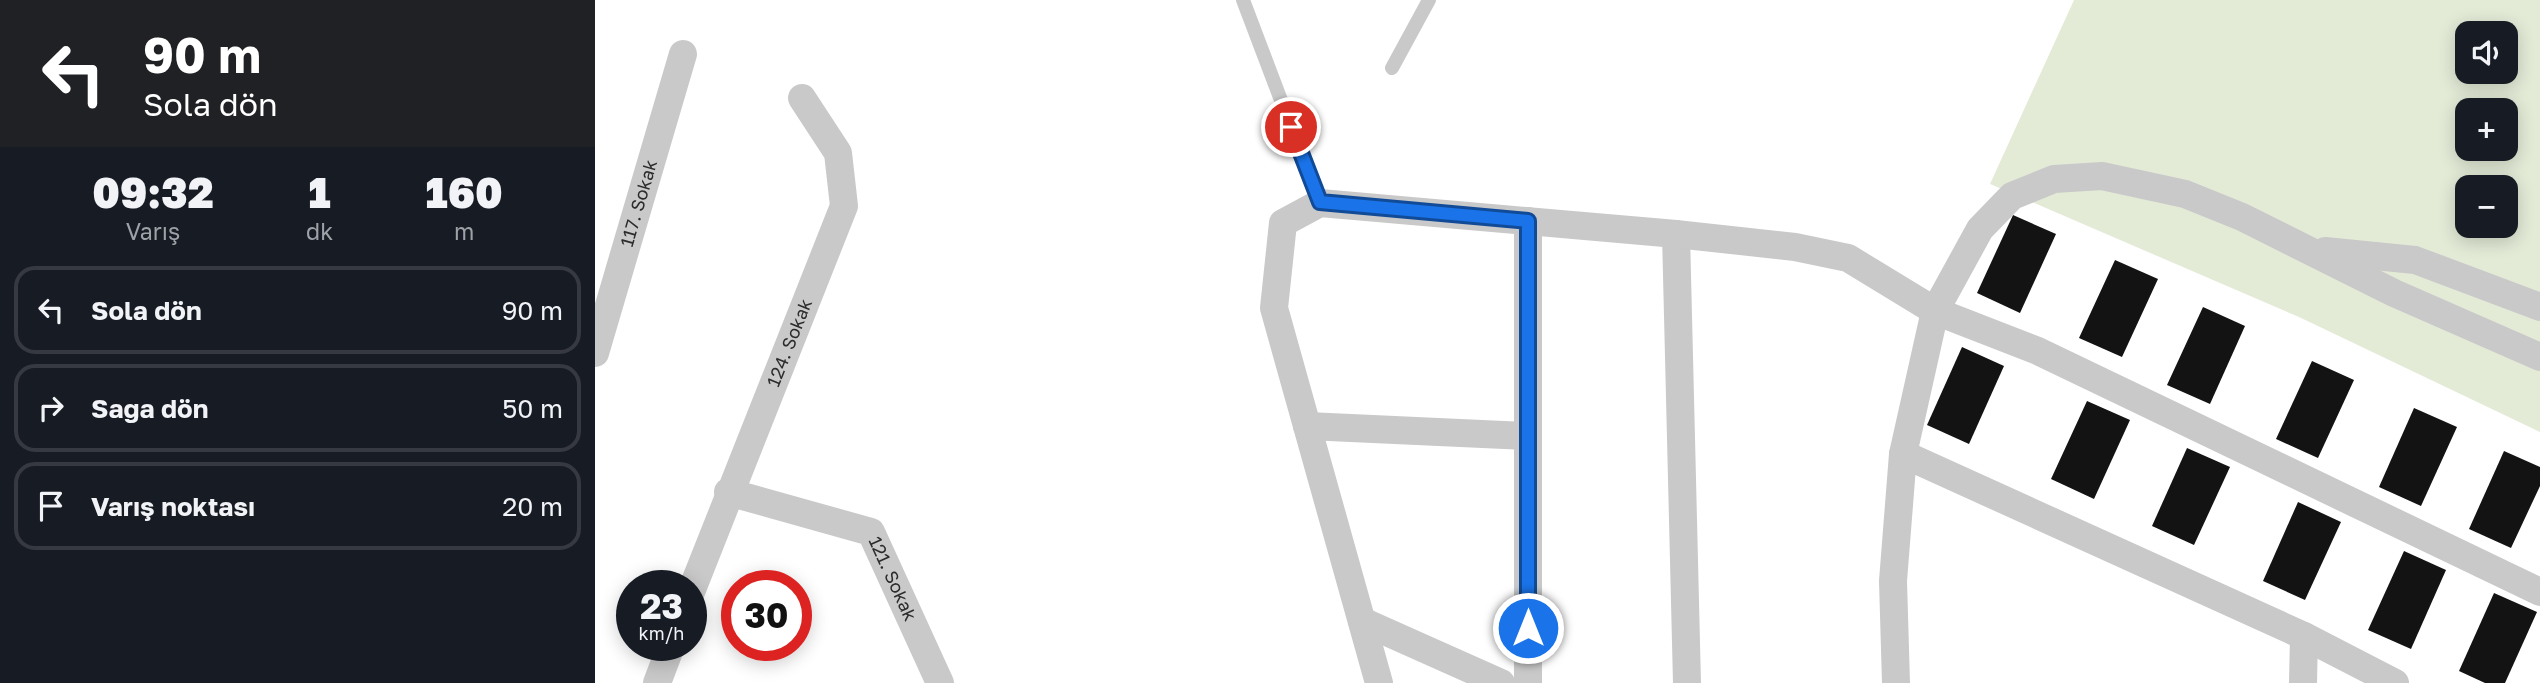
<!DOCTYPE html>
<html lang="tr">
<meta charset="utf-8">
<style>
body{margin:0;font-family:"Golos Text",sans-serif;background:#20242c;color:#f1f3f6;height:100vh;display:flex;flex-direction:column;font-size:26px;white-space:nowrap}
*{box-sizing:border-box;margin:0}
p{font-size:23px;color:#9ea1a6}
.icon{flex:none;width:38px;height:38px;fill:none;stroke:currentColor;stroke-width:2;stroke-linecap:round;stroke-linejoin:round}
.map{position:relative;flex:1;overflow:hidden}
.drawer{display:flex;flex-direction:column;background:#171b24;width:595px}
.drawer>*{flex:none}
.banner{background:#202124;color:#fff;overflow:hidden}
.tools{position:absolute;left:1860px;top:21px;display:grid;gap:14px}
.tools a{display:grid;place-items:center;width:63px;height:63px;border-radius:14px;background:#171b24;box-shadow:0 4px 18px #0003;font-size:35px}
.speed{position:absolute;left:21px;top:570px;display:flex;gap:14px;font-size:35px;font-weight:700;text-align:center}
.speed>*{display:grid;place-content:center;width:91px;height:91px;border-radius:50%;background:#171b24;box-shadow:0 4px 18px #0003;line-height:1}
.speed small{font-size:18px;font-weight:400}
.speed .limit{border:10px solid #d22;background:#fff;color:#111}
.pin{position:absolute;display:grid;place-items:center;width:60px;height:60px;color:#fff;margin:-30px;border:4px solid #fff;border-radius:50%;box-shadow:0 2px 7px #0007}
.me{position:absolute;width:77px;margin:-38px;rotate:0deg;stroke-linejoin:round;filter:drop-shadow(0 0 5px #0008)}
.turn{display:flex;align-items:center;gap:24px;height:147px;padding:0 28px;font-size:32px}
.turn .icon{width:91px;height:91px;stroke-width:2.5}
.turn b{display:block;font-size:49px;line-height:60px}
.eta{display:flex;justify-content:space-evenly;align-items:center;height:119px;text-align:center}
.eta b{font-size:42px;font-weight:800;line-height:49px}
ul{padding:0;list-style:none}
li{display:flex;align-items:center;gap:21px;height:88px;margin:0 14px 10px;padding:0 14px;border:4px solid #363941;border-radius:21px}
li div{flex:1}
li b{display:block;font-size:26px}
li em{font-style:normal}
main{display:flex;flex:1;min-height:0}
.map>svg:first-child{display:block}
.green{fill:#e3ebd7;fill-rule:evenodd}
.building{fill:#131313}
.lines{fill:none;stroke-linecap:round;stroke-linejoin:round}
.service{stroke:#c9c9c9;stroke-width:14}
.minor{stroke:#c9c9c9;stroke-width:28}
.route-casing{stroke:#114b97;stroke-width:18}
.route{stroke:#1a73e8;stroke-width:12}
.labels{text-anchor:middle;stroke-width:7;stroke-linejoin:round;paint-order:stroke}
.street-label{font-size:18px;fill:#2c2c2c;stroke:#fff}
</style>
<main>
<section class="drawer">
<div class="banner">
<div class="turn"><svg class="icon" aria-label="left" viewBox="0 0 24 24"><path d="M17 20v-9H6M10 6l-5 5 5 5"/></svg><div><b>90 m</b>Sola dön</div></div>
</div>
<div class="eta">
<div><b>09:32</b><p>Varış</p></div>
<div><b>1</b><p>dk</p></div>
<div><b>160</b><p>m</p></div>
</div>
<ul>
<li><svg class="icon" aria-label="left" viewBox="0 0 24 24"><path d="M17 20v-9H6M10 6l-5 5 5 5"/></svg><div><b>Sola dön</b></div><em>90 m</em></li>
<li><svg class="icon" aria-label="right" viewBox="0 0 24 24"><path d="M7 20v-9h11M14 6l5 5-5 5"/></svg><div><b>Sağa dön</b></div><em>50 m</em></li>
<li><svg class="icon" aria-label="arrive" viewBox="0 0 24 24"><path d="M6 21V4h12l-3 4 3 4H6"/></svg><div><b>Varış noktası</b></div><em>20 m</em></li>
</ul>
</section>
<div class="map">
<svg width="1945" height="683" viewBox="0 0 1945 683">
<rect width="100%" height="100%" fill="#fff"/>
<path class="green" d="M1479,0h466v432l-241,-115 -309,-133zM1872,33h39v39h-39zM1872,110h39v39h-39zM1872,187h39v39h-39z"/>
<g class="building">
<polygon points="1418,215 1461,234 1425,313 1382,293"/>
<polygon points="1520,260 1563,279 1527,357 1484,338"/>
<polygon points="1608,307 1650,326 1615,404 1572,385"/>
<polygon points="1367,347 1409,366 1374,444 1332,425"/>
<polygon points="1717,361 1759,380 1723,458 1681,439"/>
<polygon points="1492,401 1535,420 1499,499 1456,479"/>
<polygon points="1819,408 1862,427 1826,506 1784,487"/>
<polygon points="1592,448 1635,467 1599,545 1557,526"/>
<polygon points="1909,451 1945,467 1945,486 1916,548 1874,529"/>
<polygon points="1703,502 1746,522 1710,600 1668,581"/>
<polygon points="1809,551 1851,570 1816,649 1773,630"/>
<polygon points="1899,593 1942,612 1910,683 1890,683 1864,671"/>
</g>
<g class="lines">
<g class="service">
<polyline points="648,0 725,203"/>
<polyline points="797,68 834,0"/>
</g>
<g class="minor">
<polyline points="1081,234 1092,683"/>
<polyline points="1730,251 1820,260 1945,307"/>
<path id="s1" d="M0,353l88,-299"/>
<polyline points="712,426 933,436"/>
<polyline points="1308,454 1709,636 1800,683"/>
<path id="s2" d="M133,492l143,40 69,151"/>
<path id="s3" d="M96,592l153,-386 -6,-53 -36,-55"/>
<polyline points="767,621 906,683"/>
<polyline points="62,683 76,646"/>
<polyline points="784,683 679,308 688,223 725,203 1081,234 1200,247 1253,258 1340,311 1443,351 1945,592"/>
<polyline points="933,683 933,221"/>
<polyline points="1301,683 1298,581 1308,454 1340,311 1385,229 1417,196 1459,179 1507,176 1590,194 1647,217 1799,293 1945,357"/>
<polyline points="1708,683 1709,636"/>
</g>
</g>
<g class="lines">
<defs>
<polyline id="route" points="696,127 725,202 933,221 933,628"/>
</defs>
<use href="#route" class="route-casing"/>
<use href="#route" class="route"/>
</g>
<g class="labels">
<g class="street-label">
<text dy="6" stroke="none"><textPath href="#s1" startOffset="156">117. Sokak</textPath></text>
<text dy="6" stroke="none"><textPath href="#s3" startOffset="268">124. Sokak</textPath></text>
<text dy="6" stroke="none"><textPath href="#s2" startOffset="200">121. Sokak</textPath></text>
</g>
</g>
</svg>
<div class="tools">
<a><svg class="icon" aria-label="sound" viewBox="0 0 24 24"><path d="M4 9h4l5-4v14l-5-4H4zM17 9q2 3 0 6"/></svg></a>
<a>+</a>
<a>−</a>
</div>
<div class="speed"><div>23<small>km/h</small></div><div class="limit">30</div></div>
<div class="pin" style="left:696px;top:127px;background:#d93025"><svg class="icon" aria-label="arrive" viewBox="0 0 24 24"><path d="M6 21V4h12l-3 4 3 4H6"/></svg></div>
<svg class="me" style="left:933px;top:628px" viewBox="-20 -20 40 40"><circle r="17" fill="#1a73e8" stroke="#fff" stroke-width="3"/><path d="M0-11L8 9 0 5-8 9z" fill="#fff"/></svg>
</div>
</main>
